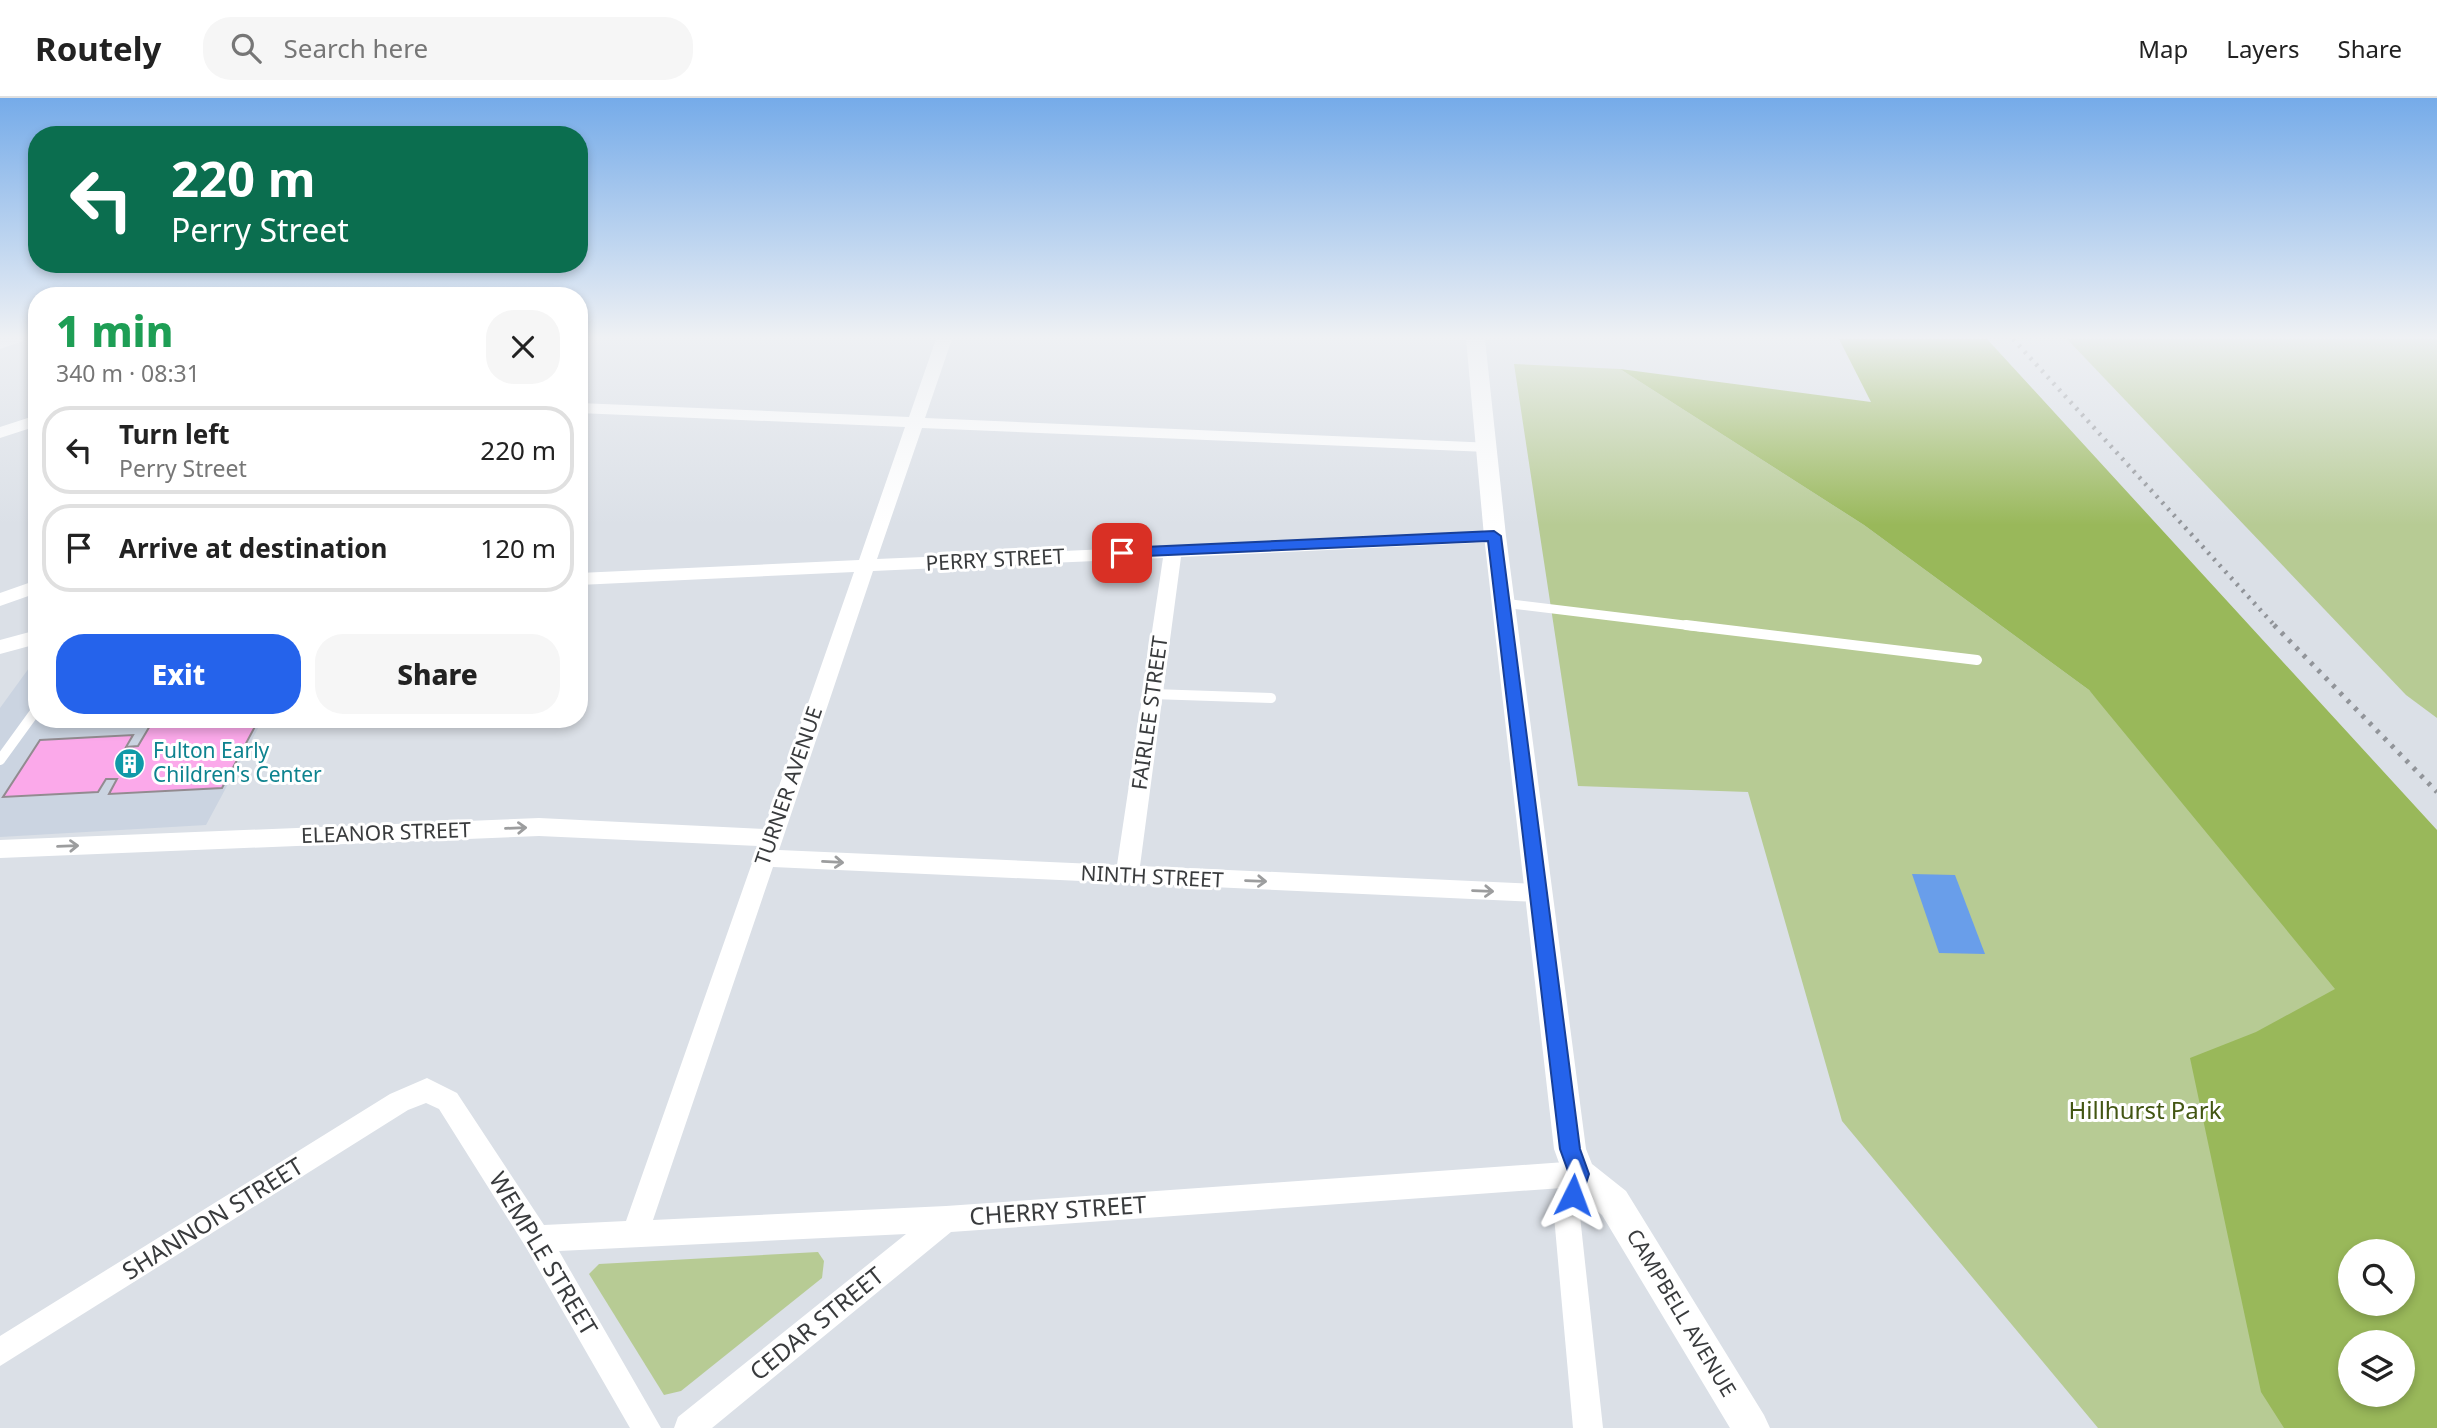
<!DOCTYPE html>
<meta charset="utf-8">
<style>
body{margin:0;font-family:"Noto Sans",sans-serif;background:#f6f6f6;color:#222;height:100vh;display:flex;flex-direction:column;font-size:26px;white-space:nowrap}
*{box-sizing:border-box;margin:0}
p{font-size:23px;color:#767676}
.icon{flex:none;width:38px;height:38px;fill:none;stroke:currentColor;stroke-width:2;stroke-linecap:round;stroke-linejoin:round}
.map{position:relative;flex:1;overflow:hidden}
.panel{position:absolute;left:28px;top:189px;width:560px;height:441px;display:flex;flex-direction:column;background:#fff;border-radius:28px;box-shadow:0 4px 10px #0003}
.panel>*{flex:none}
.top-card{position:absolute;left:28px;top:28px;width:560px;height:147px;border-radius:28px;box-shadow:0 4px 10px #0003;background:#0b6e4f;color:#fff;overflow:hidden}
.tools{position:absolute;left:2338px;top:1141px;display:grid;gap:14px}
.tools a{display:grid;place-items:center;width:77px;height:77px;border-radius:50%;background:#fff;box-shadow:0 4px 10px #0003;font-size:35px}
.pin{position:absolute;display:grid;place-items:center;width:60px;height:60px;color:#fff;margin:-30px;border-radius:14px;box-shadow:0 4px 10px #0006}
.me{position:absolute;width:77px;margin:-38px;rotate:3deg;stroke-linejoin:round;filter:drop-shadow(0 0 5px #0008)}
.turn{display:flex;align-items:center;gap:24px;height:147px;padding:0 28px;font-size:32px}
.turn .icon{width:91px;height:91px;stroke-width:2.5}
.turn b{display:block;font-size:49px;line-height:60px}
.round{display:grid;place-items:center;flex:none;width:74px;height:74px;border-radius:28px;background:#f6f6f6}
.summary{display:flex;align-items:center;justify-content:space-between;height:119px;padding:0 28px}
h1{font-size:42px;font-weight:800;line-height:52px;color:#1e9e55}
.action{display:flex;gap:14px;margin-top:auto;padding:14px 28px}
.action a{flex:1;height:80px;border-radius:28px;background:#2563eb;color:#fff;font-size:28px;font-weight:800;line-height:80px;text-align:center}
.action a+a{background:#f6f6f6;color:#222}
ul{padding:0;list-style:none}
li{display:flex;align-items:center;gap:21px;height:88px;margin:0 14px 10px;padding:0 14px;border:4px solid #e0e0e0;border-radius:28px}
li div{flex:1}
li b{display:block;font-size:26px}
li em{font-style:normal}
header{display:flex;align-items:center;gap:42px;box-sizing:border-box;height:98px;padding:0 35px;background:#fff;border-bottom:2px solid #e0e0e0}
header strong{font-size:33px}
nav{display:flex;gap:38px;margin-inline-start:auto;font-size:24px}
.search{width:490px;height:63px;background:#f6f6f6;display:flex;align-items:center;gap:18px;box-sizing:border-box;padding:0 24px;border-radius:28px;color:#767676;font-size:26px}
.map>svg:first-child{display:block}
.built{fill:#cbd4e1}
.green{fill:#b7cb94;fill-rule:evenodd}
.forest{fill:#99b85a;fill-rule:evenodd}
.water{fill:#699eea}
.building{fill:#fba9ea;stroke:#928b90;stroke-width:2}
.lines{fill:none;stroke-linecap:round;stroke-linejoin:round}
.service-far1{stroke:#fff;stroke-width:9}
.service{stroke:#fff;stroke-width:10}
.minor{fill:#fff;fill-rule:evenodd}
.tertiary{fill:#fff;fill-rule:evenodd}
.rail-far1{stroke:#919499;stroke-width:4.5;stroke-dasharray:2.5 6;stroke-linecap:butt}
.rail{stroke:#919499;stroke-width:5;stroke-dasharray:3.5 7;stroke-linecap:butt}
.oneway{stroke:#9c9d9e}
.route{fill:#2563eb;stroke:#184099;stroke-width:2}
.labels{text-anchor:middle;stroke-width:6;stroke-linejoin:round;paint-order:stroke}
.street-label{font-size:21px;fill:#393b3d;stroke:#fff}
.culture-label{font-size:21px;fill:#0d838f;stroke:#fff;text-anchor:start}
.near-park-label{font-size:24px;fill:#435613;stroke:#fff}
.near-street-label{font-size:24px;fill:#393b3d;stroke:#fff}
</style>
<header>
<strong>Routely</strong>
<div class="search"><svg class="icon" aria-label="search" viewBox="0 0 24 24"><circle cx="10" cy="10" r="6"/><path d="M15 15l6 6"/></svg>Search here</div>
<nav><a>Map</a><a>Layers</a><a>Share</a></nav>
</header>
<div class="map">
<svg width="2437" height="1330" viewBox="0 0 2437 1330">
<rect width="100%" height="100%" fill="#dbe0e7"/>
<polygon class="built" points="37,559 37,621 263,621 206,727 0,739 0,610"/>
<g class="green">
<polygon points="2067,241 2437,241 2437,620 2406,597"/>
<path d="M1514,266l106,5 244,156 225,165 348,389v349h-339l-256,-307 -94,-329 -170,-6zM2350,1153h53v53h-53zM2350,1244h53v53h-53z"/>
<polygon points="818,1154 824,1163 822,1180 681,1293 664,1297 589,1176 599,1166"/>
</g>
<path class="forest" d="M1839,241h148l450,491v598h-153l-23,-36 -71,-334 66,-26 79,-43 -246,-299 -225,-165 -244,-156 251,33zM2350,1153h53v53h-53zM2350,1244h53v53h-53z"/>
<polygon class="water" points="1912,776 1955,777 1985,856 1939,855"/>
<polygon class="building" points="154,621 259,621 222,690 109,696 117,681 106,681 98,694 3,699 40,642 133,637 126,649 138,648"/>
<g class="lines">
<polyline class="service-far1" points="1503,505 1701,529"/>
<g class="service">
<polyline points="1686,527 1977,562"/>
<polyline points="1152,596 1271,600"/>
<polyline points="0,662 37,611"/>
</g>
<g class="minor">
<polygon points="0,241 24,241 21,244 0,251"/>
<path d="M936,241h16l-27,79 568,25 2,4 -2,4 -6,1 -565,-24 -45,131 624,-27 3,4 -3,4 -6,2 -314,15 -41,309 399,18 8,2 3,7 -3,7 -8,2 -766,-35 -120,353 293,-14 633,-45 9,4 4,9 -12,42 23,212h-30l-19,-212 8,-28 -611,44 -239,196h-38l4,-11 228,-183 -347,17 102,177h-31l-103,-179 -88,-140 -13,-6 -18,7 -408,256v-30l390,-242 37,-16 30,15 87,132 82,-4 132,-375 -219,-10 -539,22v-18l539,-22 225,11 90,-257 -275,13v-12l280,-13 46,-133 -326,-14v-10l330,14zM1163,460l-46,307 -338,-15 94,-279z"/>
<polygon points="37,317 37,328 0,340 0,329"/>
<polygon points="37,482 37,495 0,508 0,495"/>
<polygon points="37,532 37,546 0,556 0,542"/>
</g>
<polygon class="tertiary" points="1466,241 1485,241 1506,438 1586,1051 1592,1066 1626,1093 1764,1317 1770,1330 1730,1330 1602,1117 1567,1087 1554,1051 1484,438"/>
<polyline class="rail-far1" points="2013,241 2276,529"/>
<polyline class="rail" points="2274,527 2437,694"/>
</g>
<defs><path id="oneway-shaft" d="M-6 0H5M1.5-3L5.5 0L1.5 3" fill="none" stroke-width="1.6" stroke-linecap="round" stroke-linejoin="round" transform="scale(1.75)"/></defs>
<g class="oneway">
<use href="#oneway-shaft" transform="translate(516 730) rotate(-2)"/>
<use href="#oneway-shaft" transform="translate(68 748) rotate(-2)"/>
<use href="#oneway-shaft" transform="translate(833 764) rotate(3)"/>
<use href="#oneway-shaft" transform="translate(1256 783) rotate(2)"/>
<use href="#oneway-shaft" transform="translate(1483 793) rotate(2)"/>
</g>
<linearGradient id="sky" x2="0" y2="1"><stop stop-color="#75abe9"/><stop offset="0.56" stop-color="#eff1f4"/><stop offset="1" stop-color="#eff1f4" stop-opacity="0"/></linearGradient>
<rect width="2437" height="427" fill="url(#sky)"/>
<polygon class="route" points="1494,433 1501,438 1580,1051 1589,1076 1580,1104 1573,1107 1566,1104 1563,1097 1569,1076 1560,1051 1488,443 1122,459 1115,455 1122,450"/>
<defs>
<symbol id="building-disc" viewBox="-11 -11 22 22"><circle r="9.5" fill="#0f9aa8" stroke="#fff"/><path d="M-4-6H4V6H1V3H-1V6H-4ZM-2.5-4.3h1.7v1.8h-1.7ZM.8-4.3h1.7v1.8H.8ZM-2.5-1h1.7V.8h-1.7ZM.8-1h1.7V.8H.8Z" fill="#fff"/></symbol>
</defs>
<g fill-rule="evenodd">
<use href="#building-disc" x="112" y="648" width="35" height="35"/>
</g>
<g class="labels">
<g class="street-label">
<text transform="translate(995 462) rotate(-3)" y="7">PERRY STREET</text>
<text transform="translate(1150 615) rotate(-82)" y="7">FAIRLEE STREET</text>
<text transform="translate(789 688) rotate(-71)" y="7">TURNER AVENUE</text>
<text transform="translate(386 735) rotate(-2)" y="7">ELEANOR STREET</text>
<text transform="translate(1152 779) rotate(3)" y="7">NINTH STREET</text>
<text transform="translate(1681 1215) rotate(59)" y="7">CAMPBELL AVENUE</text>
</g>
<g class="culture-label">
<text x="153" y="660">Fulton Early<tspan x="153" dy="24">Children's Center</tspan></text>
</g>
<g class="near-park-label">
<text x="2145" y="1021">Hillhurst Park</text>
</g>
<g class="near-street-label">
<text transform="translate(1058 1113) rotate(-4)" y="8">CHERRY STREET</text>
<text transform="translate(213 1121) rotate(-32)" y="8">SHANNON STREET</text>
<text transform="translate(543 1156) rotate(59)" y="8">WEMPLE STREET</text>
<text transform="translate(817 1226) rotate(-39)" y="8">CEDAR STREET</text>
</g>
</g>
</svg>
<div class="tools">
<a><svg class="icon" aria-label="search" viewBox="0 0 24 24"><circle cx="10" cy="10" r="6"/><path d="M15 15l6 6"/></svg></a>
<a><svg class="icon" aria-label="layers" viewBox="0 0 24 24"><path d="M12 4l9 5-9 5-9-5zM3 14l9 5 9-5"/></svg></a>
</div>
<div class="pin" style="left:1122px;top:455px;background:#d93025"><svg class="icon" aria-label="arrive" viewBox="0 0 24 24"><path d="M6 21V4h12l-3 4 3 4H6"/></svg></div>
<svg class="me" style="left:1573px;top:1097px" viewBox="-20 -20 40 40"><path d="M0-17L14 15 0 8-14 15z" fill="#2563eb" stroke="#fff" stroke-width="4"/></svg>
<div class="top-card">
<div class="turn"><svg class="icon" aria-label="left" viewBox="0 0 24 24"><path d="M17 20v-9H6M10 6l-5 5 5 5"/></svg><div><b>220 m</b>Perry Street</div></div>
</div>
<section class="panel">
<div class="summary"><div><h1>1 min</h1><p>340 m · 08:31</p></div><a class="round"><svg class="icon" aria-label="close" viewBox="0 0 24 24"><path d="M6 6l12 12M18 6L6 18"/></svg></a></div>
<ul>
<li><svg class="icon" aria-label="left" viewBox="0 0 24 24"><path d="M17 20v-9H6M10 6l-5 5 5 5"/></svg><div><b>Turn left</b><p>Perry Street</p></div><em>220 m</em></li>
<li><svg class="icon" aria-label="arrive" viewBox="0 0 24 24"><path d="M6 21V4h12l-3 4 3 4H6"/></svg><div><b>Arrive at destination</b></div><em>120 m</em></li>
</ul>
<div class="action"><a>Exit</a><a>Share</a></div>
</section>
</div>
